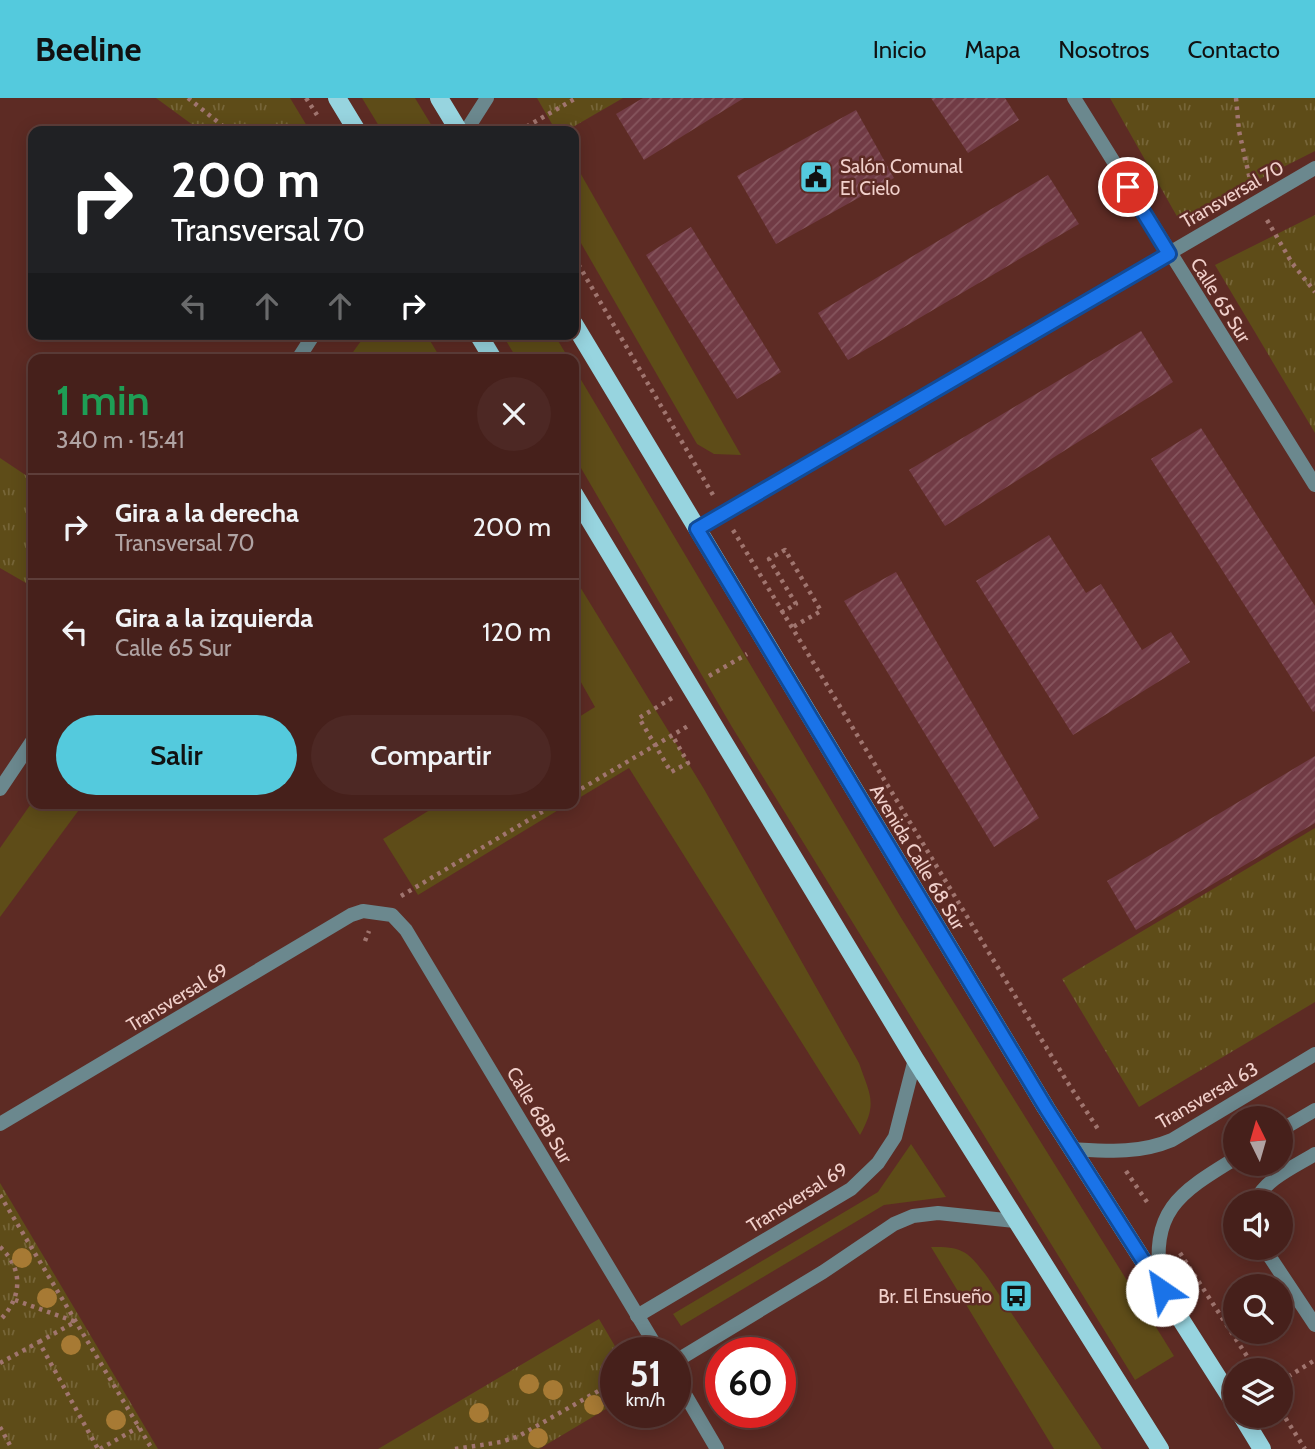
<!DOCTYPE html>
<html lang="es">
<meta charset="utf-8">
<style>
body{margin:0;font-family:Cabin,sans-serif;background:#4d2824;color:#f1f3f6;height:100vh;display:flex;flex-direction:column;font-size:26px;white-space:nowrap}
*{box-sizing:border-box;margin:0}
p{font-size:23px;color:#b0a3a3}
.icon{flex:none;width:38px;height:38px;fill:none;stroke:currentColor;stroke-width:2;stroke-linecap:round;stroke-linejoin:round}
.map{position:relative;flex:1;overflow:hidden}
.side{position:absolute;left:28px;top:256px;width:551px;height:455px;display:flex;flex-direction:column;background:#46201b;border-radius:14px;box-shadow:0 4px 18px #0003,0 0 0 2px #5e3e3a}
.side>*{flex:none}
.top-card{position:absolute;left:28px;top:28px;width:551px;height:214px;border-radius:14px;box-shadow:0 4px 18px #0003,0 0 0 2px #5e3e3a;background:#202124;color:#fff;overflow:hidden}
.needle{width:46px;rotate:355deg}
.tools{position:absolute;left:1223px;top:1008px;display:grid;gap:14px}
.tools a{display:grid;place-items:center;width:70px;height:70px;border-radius:50%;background:#46201b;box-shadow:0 4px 18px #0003,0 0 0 2px #5e3e3a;font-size:35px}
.speed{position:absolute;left:600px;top:1239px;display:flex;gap:14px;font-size:35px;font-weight:700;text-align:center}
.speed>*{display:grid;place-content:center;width:91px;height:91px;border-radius:50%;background:#46201b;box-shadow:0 4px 18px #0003,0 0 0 2px #5e3e3a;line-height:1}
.speed small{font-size:18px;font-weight:400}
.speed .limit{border:10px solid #d22;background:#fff;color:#111}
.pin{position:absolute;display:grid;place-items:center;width:60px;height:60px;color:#fff;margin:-30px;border:4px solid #fff;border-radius:50%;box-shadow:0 2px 7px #0007}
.me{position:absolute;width:77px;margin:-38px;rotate:327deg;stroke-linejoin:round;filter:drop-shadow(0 0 5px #0008)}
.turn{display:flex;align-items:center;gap:24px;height:147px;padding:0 28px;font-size:32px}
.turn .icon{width:91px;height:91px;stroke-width:2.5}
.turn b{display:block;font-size:49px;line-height:60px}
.lanes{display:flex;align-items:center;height:66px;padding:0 28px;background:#0003;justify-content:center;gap:35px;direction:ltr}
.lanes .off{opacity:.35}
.round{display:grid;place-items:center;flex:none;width:74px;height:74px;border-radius:37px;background:#4d2824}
.overview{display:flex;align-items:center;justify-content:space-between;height:119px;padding:0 28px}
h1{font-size:42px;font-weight:600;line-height:52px;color:#1e9e55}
.action{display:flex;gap:14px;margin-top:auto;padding:14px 28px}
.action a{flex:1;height:80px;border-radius:42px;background:#54cadd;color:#111;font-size:28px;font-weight:600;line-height:80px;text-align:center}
.action a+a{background:#4d2824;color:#f1f3f6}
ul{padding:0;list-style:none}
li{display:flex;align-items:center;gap:21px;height:105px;padding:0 28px;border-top:2px solid #5e3e3a}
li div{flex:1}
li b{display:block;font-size:26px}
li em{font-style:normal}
header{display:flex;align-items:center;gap:42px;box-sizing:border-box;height:98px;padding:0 35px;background:#54cadd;color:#111}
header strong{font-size:33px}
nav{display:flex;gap:38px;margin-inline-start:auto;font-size:24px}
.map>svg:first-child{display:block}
.grass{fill:#5e4c18}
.park{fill:url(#park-tufts)}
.building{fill:url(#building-hatch)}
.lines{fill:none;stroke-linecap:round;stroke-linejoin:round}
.path{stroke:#a0756f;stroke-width:4.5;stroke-dasharray:3.5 5;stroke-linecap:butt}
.lane{stroke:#6b888e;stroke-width:14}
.street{stroke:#6b888e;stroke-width:14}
.primary{stroke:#97d4df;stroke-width:18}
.tree{fill:#a77a34}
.route-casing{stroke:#114b97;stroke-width:18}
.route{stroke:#1a73e8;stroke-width:12}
.labels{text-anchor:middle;stroke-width:5;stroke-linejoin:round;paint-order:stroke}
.poi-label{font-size:19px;fill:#f1d0cb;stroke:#5d2b24;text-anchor:start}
.street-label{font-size:19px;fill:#f1d0cb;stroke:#5d2b24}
</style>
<header>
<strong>Beeline</strong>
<nav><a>Inicio</a><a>Mapa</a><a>Nosotros</a><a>Contacto</a></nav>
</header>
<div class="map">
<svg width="1315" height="1351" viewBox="0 0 1315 1351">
<defs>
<pattern id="park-tufts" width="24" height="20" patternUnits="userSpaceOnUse" patternTransform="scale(1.75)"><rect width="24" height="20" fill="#5e4c18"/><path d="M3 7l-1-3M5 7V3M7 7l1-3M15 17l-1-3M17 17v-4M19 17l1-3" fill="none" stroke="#766538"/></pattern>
<pattern id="building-hatch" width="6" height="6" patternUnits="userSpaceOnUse" patternTransform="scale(1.75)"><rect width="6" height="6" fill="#713b45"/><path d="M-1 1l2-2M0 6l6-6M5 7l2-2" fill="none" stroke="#86565e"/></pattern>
</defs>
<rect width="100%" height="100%" fill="#5d2b24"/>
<g class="grass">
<polygon points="362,0 415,0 435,33 382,33"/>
<polygon points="574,64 741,357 714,356 697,346 574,133"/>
<polygon points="366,236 426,236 441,261 348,261"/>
<polygon points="502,236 554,236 569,261 517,261"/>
<polygon points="574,270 900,818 1174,1258 1135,1282 732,629 574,358"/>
<path d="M574,479l130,212 155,274c11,32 19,40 1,72l-231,-367 -55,33v-81l21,-13 -21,-37z"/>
<polygon points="33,703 33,705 84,705 0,819 0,750"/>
<polygon points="441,705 570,705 418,797 383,741"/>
<polygon points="911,1046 946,1099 884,1107 681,1228 673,1216 878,1094"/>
<path d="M931,1149c34,-1 38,6 57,31l114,171h-48z"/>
</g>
<g class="park">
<polygon points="156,0 290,0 310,33 201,33"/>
<polygon points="537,0 623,0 566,33 556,33"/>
<polygon points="1110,0 1315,0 1315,53 1179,122"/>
<polygon points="1315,117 1315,335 1215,167"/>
<polygon points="0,360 33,382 33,489 0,470"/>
<polygon points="1315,730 1315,904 1139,1009 1062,881"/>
<polygon points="0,1085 158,1351 0,1351"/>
<polygon points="599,1221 619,1255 616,1255 616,1305 539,1351 378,1351"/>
</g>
<g class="building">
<polygon points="643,0 744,0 644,62 616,16"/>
<polygon points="931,0 1005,0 1019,22 968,55"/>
<polygon points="856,12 894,80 776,146 737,78"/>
<polygon points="1048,77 1079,126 848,262 818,215"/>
<polygon points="691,129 781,274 737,301 646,157"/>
<polygon points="1141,233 1173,284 945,428 909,372"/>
<polygon points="1201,330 1315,508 1315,613 1313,614 1151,361"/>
<polygon points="1049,437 1086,495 1101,486 1142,552 1171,534 1190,564 1073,637 976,483"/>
<polygon points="896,474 1039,720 994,749 844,503"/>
<polygon points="1315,658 1315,725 1136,832 1107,783"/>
</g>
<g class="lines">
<g class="path">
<polyline points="188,0 229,33"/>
<polyline points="306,0 317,17"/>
<polyline points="1236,0 1239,33 1251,86"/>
<polyline points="519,33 576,0"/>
<polyline points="1267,122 1292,165 1315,194"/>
<polyline points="574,159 713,397"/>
<polyline points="733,432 1066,982 1098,1031"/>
<polyline points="781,515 796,506 769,461 785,452 821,513 791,530"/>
<polyline points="709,578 747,556"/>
<polyline points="672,600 639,620 671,674 688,665 672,637"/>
<polyline points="574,695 688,628"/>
<polyline points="401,798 557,705"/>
<polyline points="365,843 369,833"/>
<polyline points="1126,1073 1149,1107"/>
<polyline points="0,1097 152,1351"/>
<path d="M0,1149c24,22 22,51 0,73"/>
<polyline points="1180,1155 1256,1272"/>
<polyline points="15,1202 76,1224"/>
<polyline points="39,1244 75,1224"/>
<polyline points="0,1265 39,1244 98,1351"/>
<polyline points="1281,1283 1315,1262"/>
<polyline points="1281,1313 1305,1351"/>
<polyline points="0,1329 12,1351"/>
<polyline points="100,1351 139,1329"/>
<polyline points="455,1351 501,1344 519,1338 616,1283"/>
</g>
<g class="lane">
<path d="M1255,1104c10,-23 39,-35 60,-48"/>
<polyline points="1264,1150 1315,1227"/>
</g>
<g class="street">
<polyline points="1074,0 1315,387"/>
<polyline points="466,33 487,0"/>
<polyline points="298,261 314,236"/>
<polyline points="697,431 1315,70"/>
<polyline points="0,691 33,642"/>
<polyline points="0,1026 351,817 363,813 392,817 406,832 660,1255"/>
<polyline points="1281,1032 1315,1012"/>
<path d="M1071,1051c36,2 68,5 101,-9l143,-86"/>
<path d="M1161,1187c-11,-74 16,-91 75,-127"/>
<polyline points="637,1218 851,1091 878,1065 895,1039 915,961"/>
<polyline points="676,1263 823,1174 894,1126 913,1118 938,1115 1015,1123"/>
<polyline points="676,1281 717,1351"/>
</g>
<g class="primary">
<polyline points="337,0 357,33"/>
<polyline points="439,0 459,33"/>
<polyline points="574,226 1046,1010 1236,1308"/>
<polyline points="478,236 493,261"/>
<polyline points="574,396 915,961 1160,1351"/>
<polyline points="1242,1318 1262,1351"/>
</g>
</g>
<g class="tree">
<circle cx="22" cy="1160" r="10"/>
<circle cx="47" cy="1200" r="10"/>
<circle cx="71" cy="1247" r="10"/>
<circle cx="529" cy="1286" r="10"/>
<circle cx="553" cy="1292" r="10"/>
<circle cx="594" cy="1307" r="10"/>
<circle cx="479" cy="1315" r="10"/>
<circle cx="116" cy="1322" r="10"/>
<circle cx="538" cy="1340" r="10"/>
</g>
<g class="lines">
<defs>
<polyline id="route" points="1128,89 1169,156 697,431 1046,1010 1162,1192"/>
</defs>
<use href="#route" class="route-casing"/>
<use href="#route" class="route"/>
</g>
<defs>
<symbol id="civic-square" viewBox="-11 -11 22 22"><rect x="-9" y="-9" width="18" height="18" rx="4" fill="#54cadd" stroke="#5d2b24"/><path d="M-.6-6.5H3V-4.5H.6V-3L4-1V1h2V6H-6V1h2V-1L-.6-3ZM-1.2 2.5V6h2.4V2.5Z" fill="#111"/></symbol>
<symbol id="bus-square" viewBox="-11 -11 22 22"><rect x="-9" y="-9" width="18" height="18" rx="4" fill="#54cadd" stroke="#5d2b24"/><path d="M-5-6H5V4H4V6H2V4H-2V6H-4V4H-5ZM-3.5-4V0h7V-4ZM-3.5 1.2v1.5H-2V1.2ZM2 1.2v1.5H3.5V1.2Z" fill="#111"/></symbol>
</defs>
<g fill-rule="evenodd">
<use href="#civic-square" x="797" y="60" width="38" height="38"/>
<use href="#bus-square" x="997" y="1179" width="38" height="38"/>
</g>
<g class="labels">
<g class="poi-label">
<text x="840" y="75">Salón Comunal<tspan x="840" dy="22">El Cielo</tspan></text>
<text x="992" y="1205" text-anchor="end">Br. El Ensueño</text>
</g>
<g class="street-label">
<text transform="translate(1232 96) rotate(-30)" y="7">Transversal 70</text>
<text transform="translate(1221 202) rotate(58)" y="7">Calle 65 Sur</text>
<text transform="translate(918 759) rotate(59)" y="7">Avenida Calle 68 Sur</text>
<text transform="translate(177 899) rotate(-31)" y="7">Transversal 69</text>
<text transform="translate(1207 997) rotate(-30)" y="7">Transversal 63</text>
<text transform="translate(540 1017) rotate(59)" y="7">Calle 68B Sur</text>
<text transform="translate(797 1099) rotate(-32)" y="7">Transversal 69</text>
</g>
</g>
</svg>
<div class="tools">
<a><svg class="needle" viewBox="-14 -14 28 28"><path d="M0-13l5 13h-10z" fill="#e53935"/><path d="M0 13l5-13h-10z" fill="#b0a3a3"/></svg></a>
<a><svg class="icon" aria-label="sound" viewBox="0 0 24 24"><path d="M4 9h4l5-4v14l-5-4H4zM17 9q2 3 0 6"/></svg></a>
<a><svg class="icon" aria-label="search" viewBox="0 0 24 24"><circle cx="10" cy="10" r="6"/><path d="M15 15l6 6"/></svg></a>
<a><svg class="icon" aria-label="layers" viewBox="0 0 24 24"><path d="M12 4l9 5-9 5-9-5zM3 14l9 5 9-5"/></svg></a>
</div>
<div class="speed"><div>51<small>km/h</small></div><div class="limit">60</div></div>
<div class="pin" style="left:1128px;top:89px;background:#d93025"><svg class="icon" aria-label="arrive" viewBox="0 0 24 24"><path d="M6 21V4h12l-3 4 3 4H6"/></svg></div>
<svg class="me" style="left:1162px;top:1192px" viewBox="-20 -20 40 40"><circle r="19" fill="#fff"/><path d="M0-13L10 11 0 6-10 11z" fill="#1a73e8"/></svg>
<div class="top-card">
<div class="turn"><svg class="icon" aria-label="right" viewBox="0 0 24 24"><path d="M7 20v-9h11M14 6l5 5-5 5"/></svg><div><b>200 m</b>Transversal 70</div></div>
<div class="lanes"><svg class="icon off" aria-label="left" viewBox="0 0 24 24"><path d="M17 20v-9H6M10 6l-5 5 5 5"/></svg><svg class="icon off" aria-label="ahead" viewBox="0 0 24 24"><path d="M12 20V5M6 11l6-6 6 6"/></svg><svg class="icon off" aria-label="ahead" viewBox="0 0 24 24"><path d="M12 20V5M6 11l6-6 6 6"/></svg><svg class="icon" aria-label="right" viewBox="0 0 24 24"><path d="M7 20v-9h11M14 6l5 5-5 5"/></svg></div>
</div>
<section class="side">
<div class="overview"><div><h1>1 min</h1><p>340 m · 15:41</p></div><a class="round"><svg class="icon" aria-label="close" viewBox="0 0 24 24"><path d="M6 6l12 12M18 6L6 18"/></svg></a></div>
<ul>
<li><svg class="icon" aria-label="right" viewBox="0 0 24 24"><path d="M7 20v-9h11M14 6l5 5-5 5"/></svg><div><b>Gira a la derecha</b><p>Transversal 70</p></div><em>200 m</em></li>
<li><svg class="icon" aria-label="left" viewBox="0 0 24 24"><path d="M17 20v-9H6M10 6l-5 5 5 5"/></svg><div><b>Gira a la izquierda</b><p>Calle 65 Sur</p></div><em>120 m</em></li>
</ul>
<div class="action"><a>Salir</a><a>Compartir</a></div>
</section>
</div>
